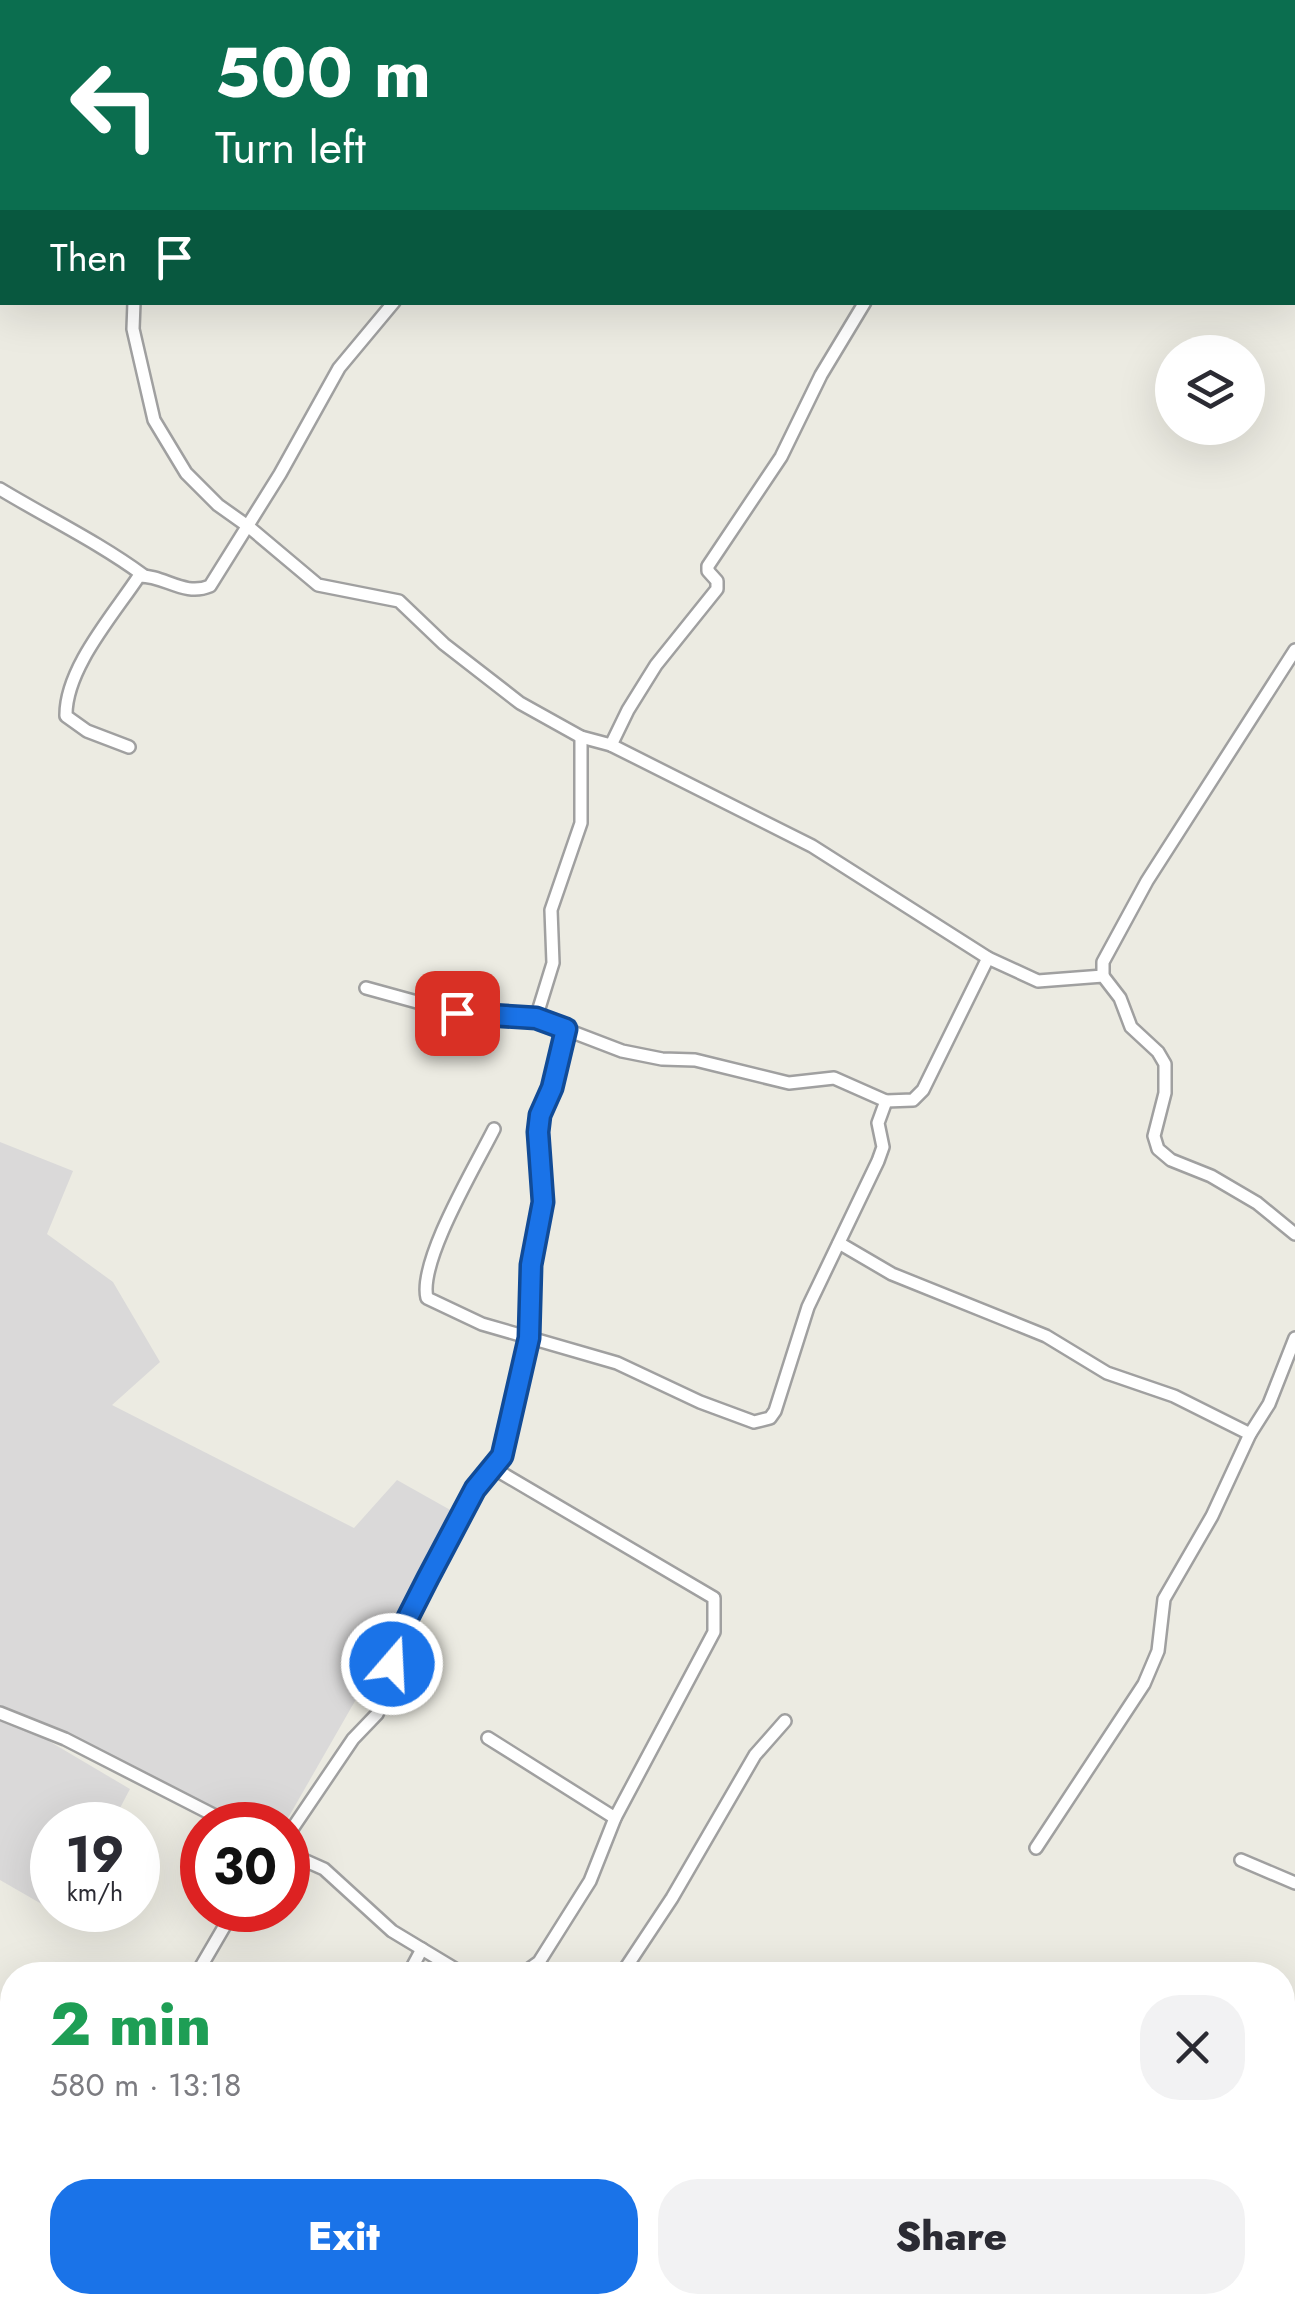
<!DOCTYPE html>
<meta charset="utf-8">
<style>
body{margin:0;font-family:Jost,sans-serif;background:#f2f2f3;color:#2b2b33;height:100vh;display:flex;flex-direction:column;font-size:38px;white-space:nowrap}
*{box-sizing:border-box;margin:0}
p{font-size:32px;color:#7c7c81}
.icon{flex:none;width:55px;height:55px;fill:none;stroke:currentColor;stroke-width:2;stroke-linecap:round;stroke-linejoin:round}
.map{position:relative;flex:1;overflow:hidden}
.panel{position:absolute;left:0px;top:1962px;width:1295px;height:352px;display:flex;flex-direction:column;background:#fff;border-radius:40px 40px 0 0;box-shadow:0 10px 40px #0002}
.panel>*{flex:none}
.top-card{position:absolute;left:0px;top:0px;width:1295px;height:305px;box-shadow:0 10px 40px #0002;background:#0b6e4f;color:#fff;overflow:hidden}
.tools{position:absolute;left:1155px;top:335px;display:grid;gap:20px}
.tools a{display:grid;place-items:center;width:110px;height:110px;border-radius:50%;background:#fff;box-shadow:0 10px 40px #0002;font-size:50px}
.speed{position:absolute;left:30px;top:1802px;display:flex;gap:20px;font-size:50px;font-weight:700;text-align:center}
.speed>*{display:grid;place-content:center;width:130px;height:130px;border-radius:50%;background:#fff;box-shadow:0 10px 40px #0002;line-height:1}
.speed small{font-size:25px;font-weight:400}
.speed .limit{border:15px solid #d22;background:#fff;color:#111}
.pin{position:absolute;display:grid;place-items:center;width:85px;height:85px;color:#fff;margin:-42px;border-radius:20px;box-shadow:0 5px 15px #0006}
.me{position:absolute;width:110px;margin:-55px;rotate:19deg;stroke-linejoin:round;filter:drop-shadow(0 0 8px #0008)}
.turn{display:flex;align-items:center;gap:35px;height:210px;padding:0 50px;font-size:45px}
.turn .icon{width:130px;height:130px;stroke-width:2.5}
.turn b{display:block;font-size:70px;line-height:85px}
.then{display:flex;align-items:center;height:95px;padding:0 50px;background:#0003;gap:20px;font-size:38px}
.round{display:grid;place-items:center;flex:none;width:105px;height:105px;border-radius:40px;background:#f2f2f3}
.head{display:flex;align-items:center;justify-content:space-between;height:170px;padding:0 50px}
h1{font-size:60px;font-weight:800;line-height:75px;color:#1e9e55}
.button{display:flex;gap:20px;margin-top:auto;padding:20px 50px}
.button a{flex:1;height:115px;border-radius:40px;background:#1a73e8;color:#fff;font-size:40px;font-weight:800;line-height:115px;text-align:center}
.button a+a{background:#f2f2f3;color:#2b2b33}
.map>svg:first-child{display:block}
.residential{fill:#dad9d9}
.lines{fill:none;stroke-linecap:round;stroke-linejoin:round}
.minor-casing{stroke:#a0a0a0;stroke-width:16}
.minor{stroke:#fff;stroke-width:11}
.route-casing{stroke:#114b97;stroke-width:25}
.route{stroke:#1a73e8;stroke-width:18}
</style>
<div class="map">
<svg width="1295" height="2313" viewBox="0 0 1295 2313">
<rect width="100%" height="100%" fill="#ecebe2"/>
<polygon class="residential" points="0,1142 73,1171 47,1234 113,1282 160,1362 112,1405 354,1528 397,1480 461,1516 284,1825 230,1825 15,1721 130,1789 111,1825 52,1825 52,1910 0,1880"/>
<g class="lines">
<defs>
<g id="minor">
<polyline points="42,0 43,2"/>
<polyline points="1113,0 1116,2"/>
<polyline points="590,2 591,0"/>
<polyline points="1021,2 1022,0"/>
<polyline points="1292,111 1295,108"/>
<polyline points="1292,237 1295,238"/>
<polyline points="134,302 133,329 154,420 186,473 218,505 249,527 318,585 399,601 444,644 520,703 581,737 611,745 812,846 988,958 1038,981 1103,976 1120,998 1131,1027 1158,1052 1165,1064 1165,1093 1154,1136 1158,1149 1171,1160 1211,1176 1257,1203 1295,1234"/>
<path d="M0,489c48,29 98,53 143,86"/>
<polyline points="611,745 628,710 656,665 717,589 717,581 708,571 708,566 781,457 821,375 865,302"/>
<path d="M129,747l-42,-16 -21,-15c-1,-47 48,-102 73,-140 25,-1 45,21 71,10l70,-112 59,-106 55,-66"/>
<polyline points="1103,976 1103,962 1147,881 1295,650"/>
<polyline points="366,988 457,1013 536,1018 622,1051 662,1059 695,1060 789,1083 834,1078 886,1101 913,1100 923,1090 988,958"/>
<polyline points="536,1018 553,963 551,910 581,823 581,737"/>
<path d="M494,1129c-18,36 -76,133 -67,169l55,26 135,39 83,39 54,20 16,-4 5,-7 33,-104 70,-146 5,-14 -5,-24 8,-22"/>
<polyline points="839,1243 892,1274 1046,1336 1107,1373 1174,1396 1250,1434"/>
<polyline points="493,1468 714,1598 714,1632 615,1818 590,1881 539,1962 521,1975"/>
<polyline points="0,1713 65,1739 233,1825"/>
<polyline points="488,1738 615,1818"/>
<polyline points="288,1835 353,1739 377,1714 384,1698 398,1637 475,1489 502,1456 529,1339 531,1265 543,1202 540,1115 552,1087 566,1029"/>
<polyline points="1036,1848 1144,1684 1158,1651 1164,1599 1212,1516 1250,1434 1269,1404 1295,1338"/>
<polyline points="288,1853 324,1869 392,1931 465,1975"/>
<polyline points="1241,1860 1295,1883"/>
<polyline points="196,1975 234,1910"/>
<polyline points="408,1975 422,1949"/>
<polyline points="621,1975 672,1898 755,1755 785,1721"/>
<polyline points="0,2111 12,2116"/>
<polyline points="0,2295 12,2277"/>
</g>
</defs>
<use href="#minor" class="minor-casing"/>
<use href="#minor" class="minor"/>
</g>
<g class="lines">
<defs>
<polyline id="route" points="392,1664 398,1637 428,1578 475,1489 502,1456 529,1338 531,1265 543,1202 538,1132 540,1115 552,1088 566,1029 536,1018 457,1013"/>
</defs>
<use href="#route" class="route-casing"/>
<use href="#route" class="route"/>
</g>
</svg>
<div class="tools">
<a><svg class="icon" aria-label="layers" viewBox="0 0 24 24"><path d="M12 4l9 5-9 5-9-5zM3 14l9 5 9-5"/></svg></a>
</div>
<div class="speed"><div>19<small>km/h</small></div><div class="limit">30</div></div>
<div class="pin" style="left:457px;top:1013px;background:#d93025"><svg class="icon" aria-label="arrive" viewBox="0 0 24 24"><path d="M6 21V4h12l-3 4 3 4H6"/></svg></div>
<svg class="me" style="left:392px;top:1664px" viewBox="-20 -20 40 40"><circle r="17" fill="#1a73e8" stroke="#fff" stroke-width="3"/><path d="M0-11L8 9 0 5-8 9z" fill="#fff"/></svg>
<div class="top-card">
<div class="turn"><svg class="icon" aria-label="left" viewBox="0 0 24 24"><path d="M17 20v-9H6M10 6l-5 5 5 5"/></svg><div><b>500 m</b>Turn left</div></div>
<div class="then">Then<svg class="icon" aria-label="arrive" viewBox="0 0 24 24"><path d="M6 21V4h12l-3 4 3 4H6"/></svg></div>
</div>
<section class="panel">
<div class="head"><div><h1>2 min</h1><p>580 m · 13:18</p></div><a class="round"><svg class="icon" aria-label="close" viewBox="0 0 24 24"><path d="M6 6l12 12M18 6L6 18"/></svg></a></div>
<div class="button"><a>Exit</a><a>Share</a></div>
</section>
</div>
